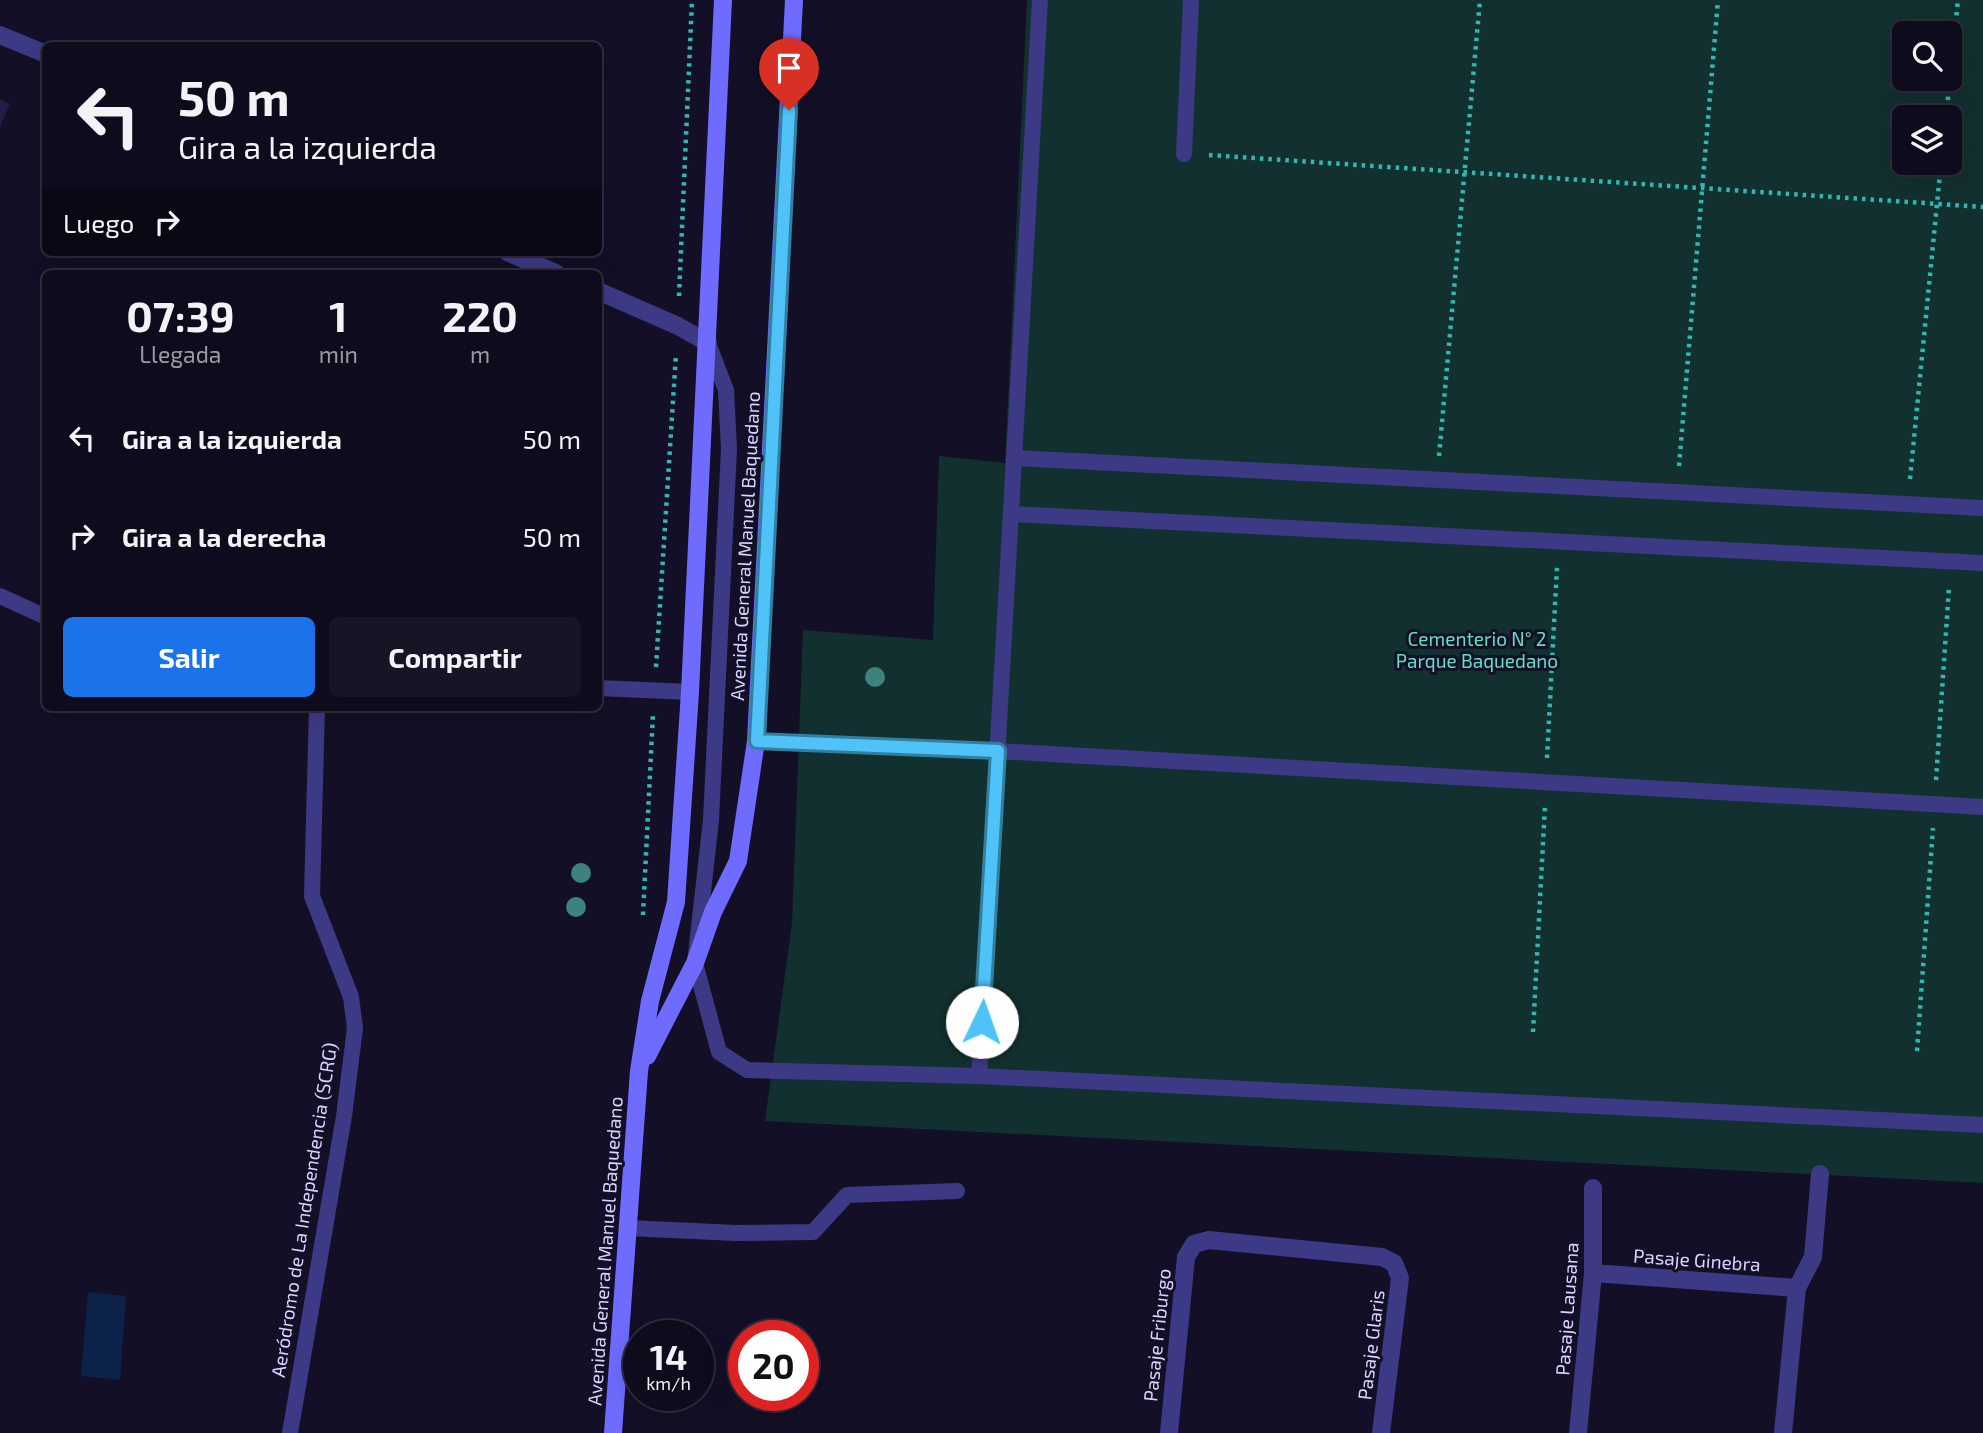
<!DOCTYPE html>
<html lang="es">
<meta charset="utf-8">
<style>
body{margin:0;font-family:"Exo 2",sans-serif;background:#171425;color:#f1f3f6;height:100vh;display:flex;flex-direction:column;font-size:26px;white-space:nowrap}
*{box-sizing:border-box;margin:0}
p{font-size:23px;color:#9b9ba3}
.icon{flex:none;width:38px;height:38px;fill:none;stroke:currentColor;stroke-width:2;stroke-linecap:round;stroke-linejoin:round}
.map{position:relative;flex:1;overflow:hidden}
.sheet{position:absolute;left:42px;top:270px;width:560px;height:441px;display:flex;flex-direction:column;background:#0e0b1c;border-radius:10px;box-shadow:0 7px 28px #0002,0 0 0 2px #2e2b3b}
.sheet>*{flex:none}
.banner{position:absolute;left:42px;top:42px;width:560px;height:214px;border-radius:10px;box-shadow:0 7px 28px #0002,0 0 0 2px #2e2b3b;background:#0e0b1c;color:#f1f3f6;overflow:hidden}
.buttons{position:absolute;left:1892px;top:21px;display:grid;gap:14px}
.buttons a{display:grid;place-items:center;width:70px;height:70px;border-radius:10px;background:#0e0b1c;box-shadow:0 7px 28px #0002,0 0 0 2px #2e2b3b;font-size:35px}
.speed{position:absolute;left:623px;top:1320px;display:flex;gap:14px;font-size:35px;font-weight:700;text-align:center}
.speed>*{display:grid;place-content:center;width:91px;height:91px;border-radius:50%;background:#0e0b1c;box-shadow:0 7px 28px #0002,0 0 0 2px #2e2b3b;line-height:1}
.speed small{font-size:18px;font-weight:400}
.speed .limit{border:10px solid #d22;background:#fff;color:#111}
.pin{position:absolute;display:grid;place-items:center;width:60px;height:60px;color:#fff;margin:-72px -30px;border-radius:50% 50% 50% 0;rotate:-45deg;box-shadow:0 0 7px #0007}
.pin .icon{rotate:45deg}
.me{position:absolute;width:77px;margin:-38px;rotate:3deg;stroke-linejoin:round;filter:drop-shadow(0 0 5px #0008)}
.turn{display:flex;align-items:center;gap:24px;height:147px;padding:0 21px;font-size:32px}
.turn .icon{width:91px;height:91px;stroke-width:2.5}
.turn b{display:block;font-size:49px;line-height:60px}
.then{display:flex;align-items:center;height:66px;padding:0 21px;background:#0003;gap:14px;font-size:26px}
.eta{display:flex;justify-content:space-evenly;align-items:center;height:119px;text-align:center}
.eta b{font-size:42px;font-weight:700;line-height:49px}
.action{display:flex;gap:14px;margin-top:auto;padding:14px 21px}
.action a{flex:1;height:80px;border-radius:10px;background:#1a73e8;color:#fff;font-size:28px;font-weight:700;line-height:80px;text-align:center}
.action a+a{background:#171425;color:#f1f3f6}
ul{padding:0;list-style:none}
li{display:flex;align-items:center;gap:21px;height:98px;padding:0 21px}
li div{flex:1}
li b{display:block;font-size:26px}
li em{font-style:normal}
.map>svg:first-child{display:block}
.green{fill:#12302f;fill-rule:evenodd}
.water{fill:#0c2248}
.building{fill:#241b47}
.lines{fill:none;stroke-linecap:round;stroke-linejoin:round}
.path{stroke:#2fb8b0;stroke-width:4.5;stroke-dasharray:3.5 5;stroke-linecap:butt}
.lane{stroke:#3d3a85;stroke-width:16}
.street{stroke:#3d3a85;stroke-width:18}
.secondary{stroke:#6f6bff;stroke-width:18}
.tree{fill:#3d827b}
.route-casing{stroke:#337fa1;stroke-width:18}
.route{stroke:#4fc3f7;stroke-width:12}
.labels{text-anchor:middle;stroke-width:6;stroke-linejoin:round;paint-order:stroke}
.street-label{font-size:19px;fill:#d9d4ff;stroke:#130f26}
.park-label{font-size:19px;fill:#5fe0c0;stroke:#130f26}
</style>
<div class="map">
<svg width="1983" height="1433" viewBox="0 0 1983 1433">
<rect width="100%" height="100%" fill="#130f26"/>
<path class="green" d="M1027,0h956v1183l-1218,-62 27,-198 11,-293 130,10 6,-184 66,7zM1904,33h46v46h-46zM1904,117h46v46h-46z"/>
<polygon class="water" points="88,1292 126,1296 120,1380 81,1376"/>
<polygon class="building" points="0,99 10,104 0,127"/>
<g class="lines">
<g class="path">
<polyline points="1946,117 1958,0"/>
<polyline points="1209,155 1983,207"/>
<polyline points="679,296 692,0"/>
<polyline points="1439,456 1480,0"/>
<polyline points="1679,466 1718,0"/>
<polyline points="1910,479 1941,163"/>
<polyline points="656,667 676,354"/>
<polyline points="1547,758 1557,567"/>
<polyline points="1936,780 1949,587"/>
<polyline points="643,915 653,714"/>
<polyline points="1533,1032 1545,805"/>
<polyline points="1917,1051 1933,828"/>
</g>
<g class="lane">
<polyline points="1184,154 1191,0"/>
<polyline points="708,343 726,390 729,449 711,820 695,963 719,1052 747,1070 979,1076 1983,1125"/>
<polyline points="1016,458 1983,508"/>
<polyline points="1013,514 1983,563"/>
<polyline points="0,596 46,617"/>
<polyline points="598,688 690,692"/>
<polyline points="756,741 998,751 1983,807"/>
<polyline points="979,1076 1040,0"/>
<polyline points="628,1228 736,1233 813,1232 847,1195 957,1191"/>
<polyline points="290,1433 344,1116 355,1028 351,997 312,896 317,707"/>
</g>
<g class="street">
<polyline points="0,35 46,54"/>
<polyline points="507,252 556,273"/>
<polyline points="598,291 678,326 708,343"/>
<polyline points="1593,1273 1797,1288"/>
<polyline points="1169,1433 1186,1257 1194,1244 1209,1240 1382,1257 1394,1263 1400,1278 1381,1433"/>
<polyline points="1578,1433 1593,1273 1593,1188"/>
<polyline points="1783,1433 1797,1288 1813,1257 1820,1174"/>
</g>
<g class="secondary">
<polyline points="647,1056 695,963 713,912 738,861 756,741 794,0"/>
<polyline points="613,1433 639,1071 650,1001 676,902 690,692 723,0"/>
</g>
</g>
<g class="tree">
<circle cx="875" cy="677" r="10"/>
<circle cx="581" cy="873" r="10"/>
<circle cx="576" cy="907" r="10"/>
</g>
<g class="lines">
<defs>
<polyline id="route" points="789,110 757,741 998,751 982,1022"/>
</defs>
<use href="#route" class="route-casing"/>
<use href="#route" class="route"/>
</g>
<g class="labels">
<g class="street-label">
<text transform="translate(745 546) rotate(-87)" y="7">Avenida General Manuel Baquedano</text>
<text transform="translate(304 1210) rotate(-81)" y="7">Aeródromo de La Independencia (SCRG)</text>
<text transform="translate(605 1251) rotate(-86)" y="7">Avenida General Manuel Baquedano</text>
<text transform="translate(1697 1260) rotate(4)" y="7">Pasaje Ginebra</text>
<text transform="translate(1567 1309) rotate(-86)" y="7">Pasaje Lausana</text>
<text transform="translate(1157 1335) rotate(-84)" y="7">Pasaje Friburgo</text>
<text transform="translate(1371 1345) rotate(-83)" y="7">Pasaje Glaris</text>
</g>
<g class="park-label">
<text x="1477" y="646">Cementerio N° 2<tspan x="1477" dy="22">Parque Baquedano</tspan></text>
</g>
</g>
</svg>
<div class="buttons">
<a><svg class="icon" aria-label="search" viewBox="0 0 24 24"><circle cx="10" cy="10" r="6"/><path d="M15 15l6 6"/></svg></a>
<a><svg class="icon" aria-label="layers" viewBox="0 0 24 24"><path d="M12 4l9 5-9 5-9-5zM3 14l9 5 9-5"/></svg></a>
</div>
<div class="speed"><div>14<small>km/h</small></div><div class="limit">20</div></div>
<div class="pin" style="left:789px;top:110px;background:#d93025"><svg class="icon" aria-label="arrive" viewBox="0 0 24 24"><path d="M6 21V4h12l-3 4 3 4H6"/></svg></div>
<svg class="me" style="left:982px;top:1022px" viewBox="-20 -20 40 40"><circle r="19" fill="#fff"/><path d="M0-13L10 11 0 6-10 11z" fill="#4fc3f7"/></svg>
<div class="banner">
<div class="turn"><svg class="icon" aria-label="left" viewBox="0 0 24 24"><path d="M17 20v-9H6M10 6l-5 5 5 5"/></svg><div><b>50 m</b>Gira a la izquierda</div></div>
<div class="then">Luego<svg class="icon" aria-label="right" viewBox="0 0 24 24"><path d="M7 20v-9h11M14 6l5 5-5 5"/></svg></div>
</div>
<section class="sheet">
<div class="eta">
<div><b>07:39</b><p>Llegada</p></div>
<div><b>1</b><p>min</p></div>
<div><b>220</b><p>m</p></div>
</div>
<ul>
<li><svg class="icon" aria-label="left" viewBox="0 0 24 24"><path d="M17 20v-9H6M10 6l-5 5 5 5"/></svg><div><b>Gira a la izquierda</b></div><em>50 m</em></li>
<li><svg class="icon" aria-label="right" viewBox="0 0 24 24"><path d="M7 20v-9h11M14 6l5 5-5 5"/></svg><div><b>Gira a la derecha</b></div><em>50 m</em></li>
</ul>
<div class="action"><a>Salir</a><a>Compartir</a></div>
</section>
</div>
